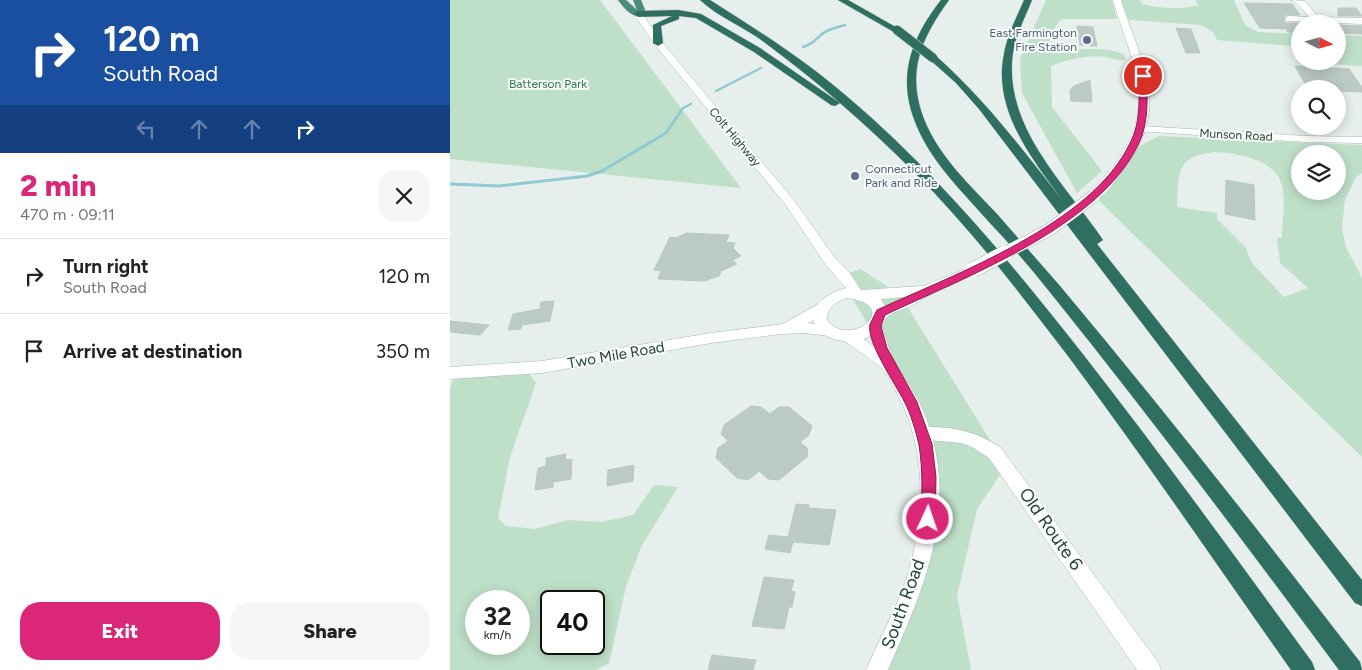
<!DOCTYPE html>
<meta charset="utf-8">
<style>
body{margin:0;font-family:Figtree,sans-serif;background:#f6f6f6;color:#202124;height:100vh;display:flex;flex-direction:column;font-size:19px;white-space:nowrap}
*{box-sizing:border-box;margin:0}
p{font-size:16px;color:#757577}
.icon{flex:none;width:28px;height:28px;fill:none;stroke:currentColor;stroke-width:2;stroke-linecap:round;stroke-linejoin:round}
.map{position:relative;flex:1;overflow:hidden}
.side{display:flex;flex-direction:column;background:#fff;width:450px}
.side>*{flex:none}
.top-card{background:#1a4fa0;color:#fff;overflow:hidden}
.needle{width:32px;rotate:96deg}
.controls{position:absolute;left:841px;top:15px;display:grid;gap:10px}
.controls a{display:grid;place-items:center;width:55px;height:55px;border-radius:50%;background:#fff;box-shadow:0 2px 12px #0003;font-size:25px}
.speed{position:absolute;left:15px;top:590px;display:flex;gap:10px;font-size:25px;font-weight:700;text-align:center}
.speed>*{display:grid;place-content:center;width:65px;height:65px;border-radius:50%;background:#fff;box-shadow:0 2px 12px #0003;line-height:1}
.speed small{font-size:12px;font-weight:400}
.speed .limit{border:2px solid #111;border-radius:8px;background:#fff;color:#111}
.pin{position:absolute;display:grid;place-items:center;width:42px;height:42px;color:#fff;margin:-21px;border:2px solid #fff;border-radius:50%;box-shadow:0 1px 5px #0007}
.me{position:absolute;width:55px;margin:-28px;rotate:3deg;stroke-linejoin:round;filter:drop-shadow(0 0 4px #0008)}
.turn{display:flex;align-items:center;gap:18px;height:105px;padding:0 20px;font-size:22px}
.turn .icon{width:65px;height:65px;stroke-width:2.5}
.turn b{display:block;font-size:35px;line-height:42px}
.lanes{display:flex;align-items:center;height:48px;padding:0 20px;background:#0003;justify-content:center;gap:25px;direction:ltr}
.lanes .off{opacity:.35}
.round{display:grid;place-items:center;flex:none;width:52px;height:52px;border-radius:20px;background:#f6f6f6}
.head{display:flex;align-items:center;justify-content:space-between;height:85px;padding:0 20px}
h1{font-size:30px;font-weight:800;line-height:38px;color:#db2777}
.button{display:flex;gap:10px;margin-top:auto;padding:10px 20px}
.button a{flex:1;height:58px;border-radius:20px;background:#db2777;color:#fff;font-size:20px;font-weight:800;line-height:58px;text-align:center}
.button a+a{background:#f6f6f6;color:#202124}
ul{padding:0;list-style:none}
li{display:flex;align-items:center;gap:15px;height:75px;padding:0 20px;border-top:1px solid #e0e0e0}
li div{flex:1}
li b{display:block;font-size:19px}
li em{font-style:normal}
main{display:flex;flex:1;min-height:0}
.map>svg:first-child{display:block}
.green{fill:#bfe0c8;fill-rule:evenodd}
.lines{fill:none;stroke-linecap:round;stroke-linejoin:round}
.stream-far1{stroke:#8ec9d4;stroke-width:2.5}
.stream{stroke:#8ec9d4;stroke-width:3}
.building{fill:#bbcac4;stroke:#b8c9c2}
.minor-casing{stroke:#a8b8b2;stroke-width:1}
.tertiary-casing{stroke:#a8b8b2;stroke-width:1}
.secondary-casing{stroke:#a4bbb3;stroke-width:1}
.trunk-casing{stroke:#c2cac8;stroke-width:1}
.motorway-casing{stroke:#c2cac8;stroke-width:1}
.minor{fill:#fff;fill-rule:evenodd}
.tertiary{fill:#fff;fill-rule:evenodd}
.secondary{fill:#fff;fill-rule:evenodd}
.trunk{fill:#4c8a7c;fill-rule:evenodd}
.motorway{fill:#2f6f62;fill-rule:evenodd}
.secondary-bridge-far1-casing{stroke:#a4bbb3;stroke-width:13;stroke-linecap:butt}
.secondary-bridge-casing{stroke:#a4bbb3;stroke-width:16;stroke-linecap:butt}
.motorway-bridge-casing{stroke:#c2cac8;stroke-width:10;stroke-linecap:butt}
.secondary-bridge-far1{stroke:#fff;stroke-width:12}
.secondary-bridge{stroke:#fff;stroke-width:15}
.motorway-bridge{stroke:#2f6f62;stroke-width:9}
.route{fill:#db2777;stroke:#8e194d}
.service-dot{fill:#5c6f8a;stroke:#f7fbf9;stroke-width:2}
.labels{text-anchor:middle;stroke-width:4;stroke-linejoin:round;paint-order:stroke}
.far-service-label{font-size:12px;fill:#4e5e75;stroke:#f7fbf9;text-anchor:end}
.far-park-label{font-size:12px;fill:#2d7a4b;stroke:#f7fbf9}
.far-street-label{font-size:12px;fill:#24423a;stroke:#f7fbf9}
.street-label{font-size:15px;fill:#24423a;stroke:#f7fbf9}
.near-street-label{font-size:18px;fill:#24423a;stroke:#f7fbf9}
</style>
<main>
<section class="side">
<div class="top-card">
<div class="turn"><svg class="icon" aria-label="right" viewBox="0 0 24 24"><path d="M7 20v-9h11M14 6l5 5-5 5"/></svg><div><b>120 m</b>South Road</div></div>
<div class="lanes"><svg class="icon off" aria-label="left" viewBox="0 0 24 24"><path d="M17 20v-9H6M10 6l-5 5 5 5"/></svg><svg class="icon off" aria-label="ahead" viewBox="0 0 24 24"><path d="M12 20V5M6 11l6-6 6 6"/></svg><svg class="icon off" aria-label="ahead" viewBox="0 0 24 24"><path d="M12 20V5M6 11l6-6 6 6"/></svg><svg class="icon" aria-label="right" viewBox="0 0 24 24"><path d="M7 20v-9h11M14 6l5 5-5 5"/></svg></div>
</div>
<div class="head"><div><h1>2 min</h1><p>470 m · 09:11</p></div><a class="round"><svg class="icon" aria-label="close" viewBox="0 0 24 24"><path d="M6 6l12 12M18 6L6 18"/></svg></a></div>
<ul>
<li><svg class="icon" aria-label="right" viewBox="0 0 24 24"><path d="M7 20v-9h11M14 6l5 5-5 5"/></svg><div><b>Turn right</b><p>South Road</p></div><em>120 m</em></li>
<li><svg class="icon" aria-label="arrive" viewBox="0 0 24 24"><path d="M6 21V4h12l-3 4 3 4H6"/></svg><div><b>Arrive at destination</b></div><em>350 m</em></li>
</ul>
<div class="button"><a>Exit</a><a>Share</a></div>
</section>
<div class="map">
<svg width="912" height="670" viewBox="0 0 912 670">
<rect width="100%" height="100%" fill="#e6efeb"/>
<g class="green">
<polygon points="0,0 150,0 291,188 0,159"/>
<path d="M596,0h66l5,19h-56l-9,12 -5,17c25,4 53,-3 77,6l2,6c-8,1 -12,-1 -20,-3 -14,-3 -42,3 -55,9l1,41 50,64 -25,22 -55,-100 -2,-34z"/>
<path d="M667,0h23l2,4c12,4 45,6 56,1l-2,-5h38l11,25 13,7 42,2v16l-9,-4 -74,-6 -3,-7 -13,-8 -72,-5 -8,-5z"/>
<polygon points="888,35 912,36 912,66 859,63 858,61 888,61"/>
<path d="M709,136l203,9v28l-6,4 -11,22 -3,29 4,19 16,31v179l-268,-261 34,-44zM765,152c21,1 55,6 65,28 7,16 2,41 2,58h-5l3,25 28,25 -24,9 -33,-35 -5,-14 -29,-29v-6l-40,-6c2,-34 -2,-51 38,-55zM850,154h38v37h-38z"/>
<polygon points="380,261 396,274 411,269 450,295 556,466 527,509 507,596 521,670 427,670 466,580 478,459 427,340"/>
<path d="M75,368l11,15 -26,74 -12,61 8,8 29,3 33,-9 34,2 31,-7 21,-30 24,2 -37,60 -15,40 -17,76 -13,7h-146v-282l6,-15zM26,601h43v43h-43zM101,601h43v43h-43z"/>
</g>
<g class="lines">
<g class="stream-far1">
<path d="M353,47c11,-4 11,-6 19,-13 6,-5 16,-7 23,-9"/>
<polyline points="266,91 311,68"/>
<polyline points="230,112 233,108 241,104"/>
</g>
<polyline class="stream" points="0,184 49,186 137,176 152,171 216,133 231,111"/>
</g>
<g class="building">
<polygon points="794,3 842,4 850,15 835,15 834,21 836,23 850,23 850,33 838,32 836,29 810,28"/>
<polygon points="888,8 906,8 912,16 888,16"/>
<polygon points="888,25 912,26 912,34 888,33"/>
<polygon points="627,26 643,27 647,46 630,45"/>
<polygon points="726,28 741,29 750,53 736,53"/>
<polygon points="845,66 899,69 912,87 912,92 888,91 888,89 858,89"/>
<polygon points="640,80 642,102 621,101 620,90 624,86"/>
<polygon points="776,180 804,185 805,220 775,214"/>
<polygon points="236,233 279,235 276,242 285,243 283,248 291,256 283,260 287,264 271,271 269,276 254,281 208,279 211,271 204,270 220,237 226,238"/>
<polygon points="104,301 100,321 72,325 71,329 58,330 63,314 90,309 91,302"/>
<polygon points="0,321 39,325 30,335 0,332"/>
<polygon points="301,406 311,407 320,414 329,407 339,407 362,426 359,435 350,442 358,449 357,457 329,480 318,479 309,471 298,480 287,478 266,458 268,448 278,441 271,434 274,425"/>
<polygon points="116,454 115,460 122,459 121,479 103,482 103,487 85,490 88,468 96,466 96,458"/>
<polygon points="184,465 183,481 157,486 158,470"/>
<polygon points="346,504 359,505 358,508 386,510 379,545 343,542 340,553 315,549 319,535 338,537"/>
<polygon points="314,577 344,580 341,591 345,592 342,607 339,607 334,629 302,626"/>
<polygon points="262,655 306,660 303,670 258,670"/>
</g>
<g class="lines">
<defs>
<g id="minor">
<polygon points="841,0 855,1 868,17 912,18 912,24 836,21 836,17 839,16 859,17 849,5"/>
<polygon points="690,126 856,136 912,137 912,143 856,142 686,131 685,129 686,127"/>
<path d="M473,427c29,-1 54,4 78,21l157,214 3,8h-24l-148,-212 -17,-11 -11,-4 -44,-4 -3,-5 3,-5z"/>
</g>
<g id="tertiary">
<path d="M372,302l5,2 2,3c-5,8 -13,12 -21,16l27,4 2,4 -2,4 -5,1 -26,-3 -23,1 -70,9 -169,30 -92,6v-12l92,-6 169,-28 72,-9z"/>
<path d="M425,321l5,1 2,4c4,12 7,25 13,36 10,18 24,36 31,56 34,92 -2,169 -38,252h-22c13,-30 29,-59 40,-90 20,-63 22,-134 -12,-192 -3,-5 -5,-12 -9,-16 -9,-11 -30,-23 -42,-32l-3,-4 3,-4c11,-3 22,8 31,15l-6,-21 2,-4z"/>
</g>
<g id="secondary">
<path d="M663,0h8c21,67 52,107 0,173 -7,9 -16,24 -27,27l-6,-4c11,-15 24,-26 34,-42 35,-56 7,-98 -9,-154z"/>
<path d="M185,12h6l20,29 132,158 42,59 14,14 12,18 62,-4 50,-20 5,1 2,3 -2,3c-13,5 -27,10 -39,16 -9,5 -17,11 -26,16 -8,4 -19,6 -25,11 -2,1 -2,4 -4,6 -5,9 -14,16 -24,18 -46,9 -71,-36 -14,-52l-21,-24 -40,-60 -130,-159 -21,-31zM455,297l-20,9 -4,-7zM397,298c57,7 3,52 -20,22 -1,-12 9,-18 20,-22z"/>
</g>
<path id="trunk" d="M168,0h8l11,10 -4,-10h8l4,10 -4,6c-10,1 -17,-8 -23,-16z"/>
<g id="motorway">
<path d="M250,0h10c38,24 76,48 112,76 100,79 182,178 260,277 79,101 154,205 230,309l3,8h-24c-74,-105 -146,-211 -223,-314 -48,-63 -97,-127 -154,-184 -47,-47 -96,-90 -150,-130 -20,-15 -46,-25 -64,-42z"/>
<polygon points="388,0 398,0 451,30 444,32"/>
<path d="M491,0h8c-28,39 -43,72 -25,119 15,38 46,66 73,95 21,24 42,48 63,72 103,123 202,249 300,376l2,8h-23c-95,-128 -190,-255 -290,-379 -19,-24 -39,-47 -60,-69 -28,-32 -61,-63 -75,-103 -17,-45 -1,-83 27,-119z"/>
<path d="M574,0h8c-8,20 -19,40 -20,62 -4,70 55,124 91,178l-6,4 265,336v26l-7,-3 -376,-494 -23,-26 -28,-25 2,-2h6c50,44 89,97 130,149 -32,-44 -74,-94 -62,-151 3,-19 13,-37 20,-54z"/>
<polygon points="228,10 251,14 310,48 390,103 385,106 381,105 304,52 246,18 229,16 229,19 211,26 213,43 208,46 203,43 203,25 222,16 188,17 184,14 188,11"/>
</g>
</defs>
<use href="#minor" class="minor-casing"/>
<use href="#tertiary" class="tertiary-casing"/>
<use href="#secondary" class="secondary-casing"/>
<use href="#trunk" class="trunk-casing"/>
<use href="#motorway" class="motorway-casing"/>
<use href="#minor" class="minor"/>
<use href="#tertiary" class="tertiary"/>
<use href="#secondary" class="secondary"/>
<use href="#trunk" class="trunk"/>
<use href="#motorway" class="motorway"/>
<defs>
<polyline id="secondary-bridge-far1" points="553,254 599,230 644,196"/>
<polyline id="secondary-bridge" points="523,270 555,253"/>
<polyline id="motorway-bridge" points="447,30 483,58"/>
</defs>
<use href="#secondary-bridge-far1" class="secondary-bridge-far1-casing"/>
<use href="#secondary-bridge" class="secondary-bridge-casing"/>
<use href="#motorway-bridge" class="motorway-bridge-casing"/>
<use href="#secondary-bridge-far1" class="secondary-bridge-far1"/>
<use href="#secondary-bridge" class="secondary-bridge"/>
<use href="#motorway-bridge" class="motorway-bridge"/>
</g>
<path class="route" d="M693,73l4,3c0,22 2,46 -8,67 -39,84 -174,134 -254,172l-4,11 6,22 30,54 15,42 4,33 -1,42 -2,4 -5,2 -5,-2 -2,-4c1,-25 2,-49 -2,-74 -3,-13 -8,-31 -15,-44 -8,-16 -38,-59 -34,-77 2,-4 5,-10 7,-14 78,-36 215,-86 253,-167 11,-21 9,-45 9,-67z"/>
<g class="service-dot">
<circle cx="637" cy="40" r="5"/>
<circle cx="405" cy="176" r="5"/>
</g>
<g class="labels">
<g class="far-service-label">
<text x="627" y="37">East Farmington<tspan x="627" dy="14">Fire Station</tspan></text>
<text x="415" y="173" text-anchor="start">Connecticut<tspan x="415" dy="14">Park and Ride</tspan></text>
</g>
<g class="far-park-label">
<text x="98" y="88">Batterson Park</text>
</g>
<g class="far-street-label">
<text transform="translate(786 135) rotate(3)" y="4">Munson Road</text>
<text transform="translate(285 137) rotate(50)" y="4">Colt Highway</text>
</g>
<g class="street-label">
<text transform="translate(166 355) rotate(-10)" y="5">Two Mile Road</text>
</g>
<g class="near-street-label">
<text transform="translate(601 529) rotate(55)" y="6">Old Route 6</text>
<text transform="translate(453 604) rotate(-70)" y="6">South Road</text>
</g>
</g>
</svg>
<div class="controls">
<a><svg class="needle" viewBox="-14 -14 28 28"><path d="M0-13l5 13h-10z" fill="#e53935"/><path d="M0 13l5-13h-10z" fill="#757577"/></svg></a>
<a><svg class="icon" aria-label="search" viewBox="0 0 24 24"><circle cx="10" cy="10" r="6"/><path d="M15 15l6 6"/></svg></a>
<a><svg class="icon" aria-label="layers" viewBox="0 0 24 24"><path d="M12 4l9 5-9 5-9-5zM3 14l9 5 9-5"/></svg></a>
</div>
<div class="speed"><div>32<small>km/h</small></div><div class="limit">40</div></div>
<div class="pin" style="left:693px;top:76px;background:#d93025"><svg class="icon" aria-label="arrive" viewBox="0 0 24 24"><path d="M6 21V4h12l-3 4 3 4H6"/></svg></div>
<svg class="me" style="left:478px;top:519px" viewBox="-20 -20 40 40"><circle r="17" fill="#db2777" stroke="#fff" stroke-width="3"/><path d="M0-11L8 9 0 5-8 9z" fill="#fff"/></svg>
</div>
</main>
